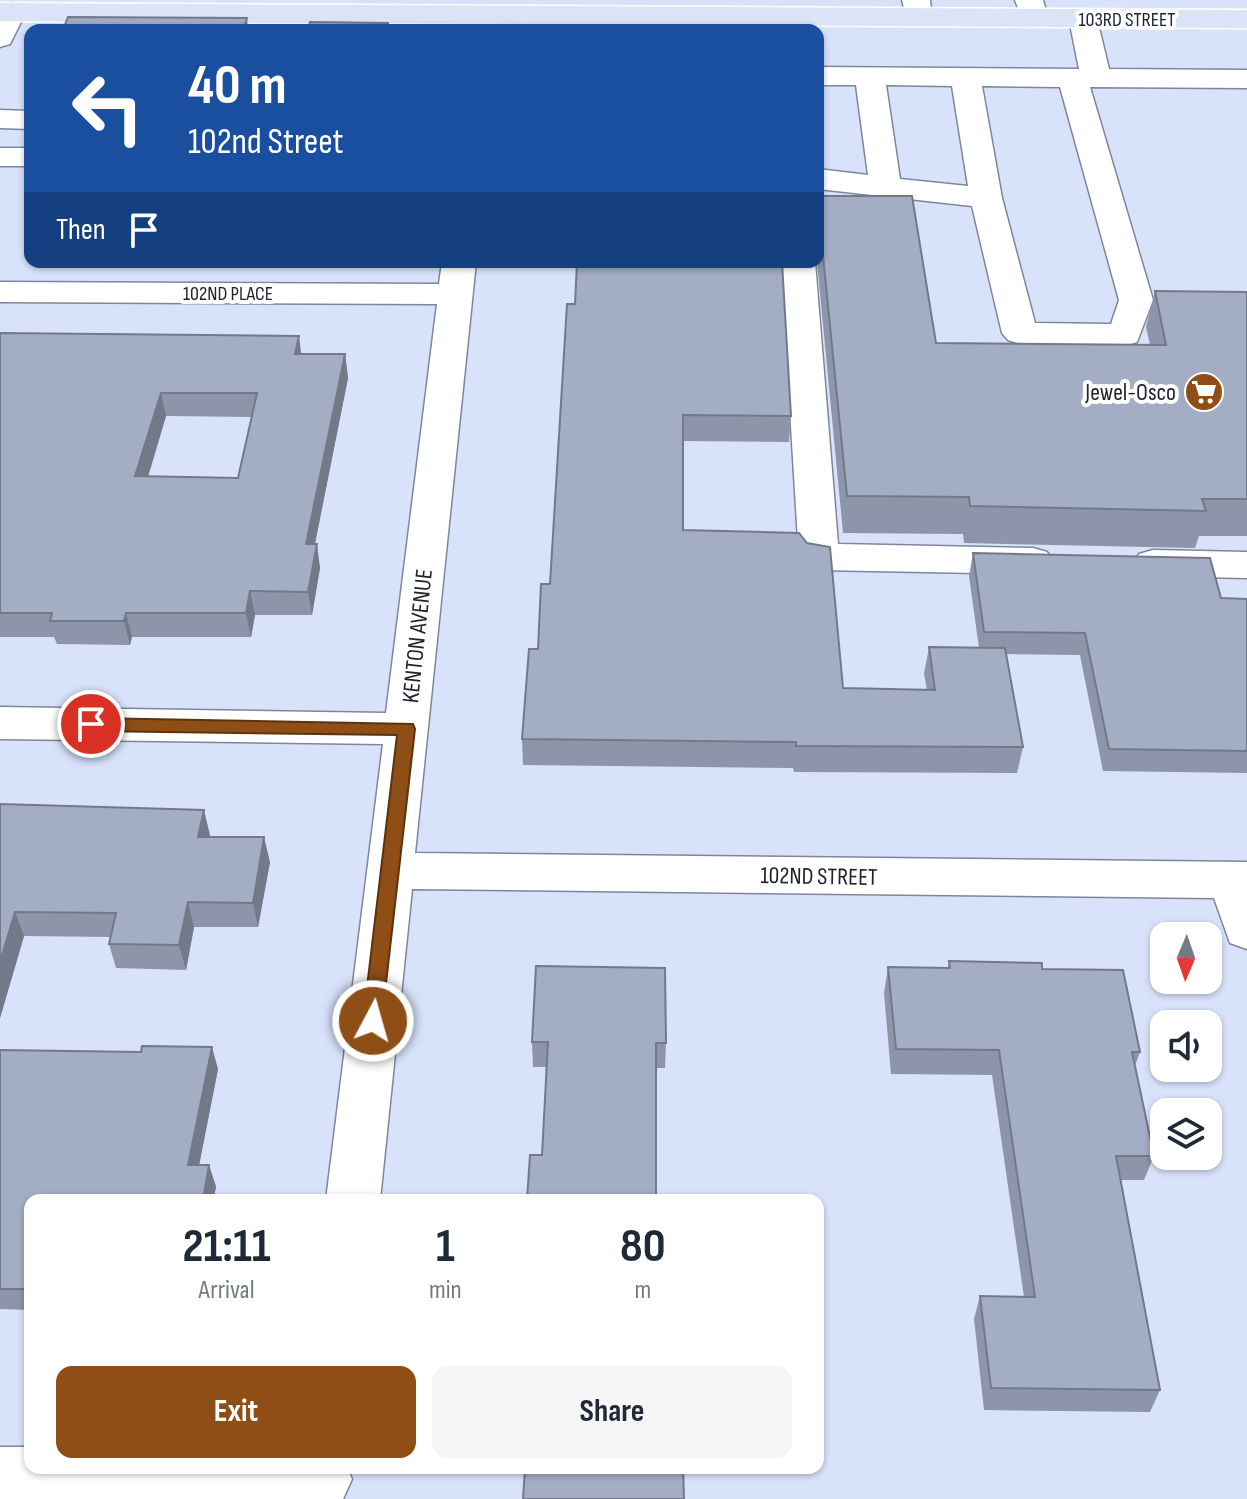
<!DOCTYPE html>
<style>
body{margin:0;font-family:"Sofia Sans Condensed",sans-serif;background:#f6f6f7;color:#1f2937;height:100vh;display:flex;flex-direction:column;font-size:30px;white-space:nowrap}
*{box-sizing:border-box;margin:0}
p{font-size:26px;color:#747a83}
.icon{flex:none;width:44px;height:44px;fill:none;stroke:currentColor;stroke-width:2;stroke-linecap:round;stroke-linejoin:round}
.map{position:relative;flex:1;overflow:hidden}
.drawer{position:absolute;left:24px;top:1194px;width:800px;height:280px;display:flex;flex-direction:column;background:#fff;border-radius:16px;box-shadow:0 2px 6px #0004}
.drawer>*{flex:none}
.top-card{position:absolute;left:24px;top:24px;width:800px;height:244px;border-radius:16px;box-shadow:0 2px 6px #0004;background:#1a4fa0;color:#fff;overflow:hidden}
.needle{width:52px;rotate:182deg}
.controls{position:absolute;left:1150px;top:922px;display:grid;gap:16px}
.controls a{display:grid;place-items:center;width:72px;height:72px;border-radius:16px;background:#fff;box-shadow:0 2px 6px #0004;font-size:40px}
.pin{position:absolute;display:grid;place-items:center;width:68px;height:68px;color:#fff;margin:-34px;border:4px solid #fff;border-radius:50%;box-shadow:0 2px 8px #0007}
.me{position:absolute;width:88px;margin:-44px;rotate:6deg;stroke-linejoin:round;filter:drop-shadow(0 0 6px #0008)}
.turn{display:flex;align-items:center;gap:28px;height:168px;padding:0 32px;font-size:36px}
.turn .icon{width:104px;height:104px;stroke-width:2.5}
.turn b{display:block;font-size:56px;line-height:68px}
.then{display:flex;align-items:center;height:76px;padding:0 32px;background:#0003;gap:16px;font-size:30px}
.eta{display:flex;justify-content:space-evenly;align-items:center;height:136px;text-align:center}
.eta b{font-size:48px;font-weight:700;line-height:56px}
.primary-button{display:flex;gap:16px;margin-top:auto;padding:16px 32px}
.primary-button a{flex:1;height:92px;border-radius:16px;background:#8e4e16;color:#fff;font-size:32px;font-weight:700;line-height:92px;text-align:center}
.primary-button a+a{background:#f6f6f7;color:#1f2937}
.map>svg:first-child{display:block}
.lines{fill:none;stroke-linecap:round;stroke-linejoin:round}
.minor-casing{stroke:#7d869c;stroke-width:3}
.major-casing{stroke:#fff;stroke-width:3}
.minor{fill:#fff;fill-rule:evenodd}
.major{fill:#dbe3f7;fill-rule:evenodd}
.wall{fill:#8c95a9;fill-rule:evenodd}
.shaded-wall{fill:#727989}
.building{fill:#a3adc4;stroke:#727989;stroke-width:2;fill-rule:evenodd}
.route{fill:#8e4e16;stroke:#5c330e;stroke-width:2}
.labels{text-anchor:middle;stroke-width:8;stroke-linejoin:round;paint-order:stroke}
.far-street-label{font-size:20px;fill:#20242d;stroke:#fff}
.poi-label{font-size:24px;fill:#20242d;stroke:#fff;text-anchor:end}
.street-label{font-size:24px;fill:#20242d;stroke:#fff}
</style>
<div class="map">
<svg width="1247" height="1499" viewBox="0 0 1247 1499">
<rect width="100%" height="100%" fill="#d8e3fb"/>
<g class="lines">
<defs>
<g id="minor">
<polygon points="902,0 930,0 932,18 928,24 908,24"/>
<polygon points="1015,0 1043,0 1048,18 1044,24 1024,24"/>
<polygon points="12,3 22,6 26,12 10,44 0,47 0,9"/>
<path d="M1083,10l10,3 4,6 12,50 138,1v18l-157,-1 63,213 -16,42 -12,4 -105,-2 -12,-4 -6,-7 -30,-127 -154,-17v-20l50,6 -12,-90h-38v-18l261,2 -10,-50 4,-6zM886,85l66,1 16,100 -68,-7zM982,86l78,1 59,213 -8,24 -76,-1 -33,-125z"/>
<polygon points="0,110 30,111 30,129 0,128"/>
<rect x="0" y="148" width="30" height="18"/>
<polygon points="442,262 476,262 415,853 1247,862 1247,949 1230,943 1214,898 412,889 380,1200 326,1200 383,744 0,739 0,707 386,713 437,304 0,302 0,282 439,284"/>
<polygon points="781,262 815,262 838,544 1033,548 1047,552 1053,561 1047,570 1033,574 819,570 805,566 799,557"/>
<polygon points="1153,550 1247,552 1247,578 1153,576 1139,572 1133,563 1139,554"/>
<polygon points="0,1447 30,1447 30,1468 347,1468 352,1479 343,1499 0,1499"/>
</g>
<polygon id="major" points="0,3 1247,10 1247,28 0,21"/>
</defs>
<use href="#minor" class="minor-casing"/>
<use href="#major" class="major-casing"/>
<use href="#minor" class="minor"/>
<use href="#major" class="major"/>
</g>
<g class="wall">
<polygon points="818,196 936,343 1150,345 1146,327 1155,291 1247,292 1247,536 1199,536 1195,548 964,543 963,534 843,533 817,262 818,262"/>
<polygon points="567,304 791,416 789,442 683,441 683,530 843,688 927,690 924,674 929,647 979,648 969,576 973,553 1221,598 1247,599 1247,773 1103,771 1080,655 1006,654 1023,747 1017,773 794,772 793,768 523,765 522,739 550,584"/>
<path d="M0,333l301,21h44l3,24 -33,166 5,24 -8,47h-57l-4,22h-119l-2,8 -73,-1 -3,-7h-54zM166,416l86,1 -14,61 -90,-1z"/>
<polygon points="0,804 210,835 210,837 270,862 258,927 194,927 186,970 116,968 109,944 110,937 24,936 0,1018"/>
<polygon points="949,961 1042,969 1140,1052 1135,1066 1154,1156 1144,1180 1121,1180 1160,1390 1150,1412 984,1410 974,1319 980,1296 1024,1297 992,1075 891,1074 884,993 888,967 948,968"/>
<polygon points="532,1042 666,1043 665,1068 656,1068 542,1155 546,1067 533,1067"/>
<polygon points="0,1050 218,1069 199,1165 209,1165 216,1187 213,1200 30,1200 30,1310 0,1309"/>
</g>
<g class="shaded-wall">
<polygon points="247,18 248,30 243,30"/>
<polygon points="299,336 302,360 295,354"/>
<polygon points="345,354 348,378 310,568 306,544"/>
<polygon points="161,393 166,416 141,500 135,476"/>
<polygon points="317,544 320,568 312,615 308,592"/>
<polygon points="250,591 255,615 251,637 246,613"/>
<polygon points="126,613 132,637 130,645 124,621"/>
<polygon points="204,810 210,835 204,862 198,837"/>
<polygon points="264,837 270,862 258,927 253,903"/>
<polygon points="188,902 194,927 186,970 179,945"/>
<polygon points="15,912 24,936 0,1018 0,962"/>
<polygon points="212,1047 218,1069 195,1186 188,1165"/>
<polygon points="209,1165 216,1187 213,1200 203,1200"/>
</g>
<g class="building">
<polygon points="68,17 247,18 243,30 63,30"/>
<polygon points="310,22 388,23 387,30 308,30"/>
<polygon points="818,196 912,196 936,343 1166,345 1155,291 1247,292 1247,499 1202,499 1206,511 970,506 969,497 847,496 818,206"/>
<polygon points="577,262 782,262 791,416 683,415 683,530 799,533 807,543 830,547 843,688 935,690 929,647 1005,648 1023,747 796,746 796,742 522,739 529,649 538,649 541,584 550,584 567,304 575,304"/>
<path d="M0,333l299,3 -4,18h50l-39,190h11l-9,48 -58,-1 -4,22h-120l-2,8h-74l2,-8h-52zM161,393h96l-19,85 -103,-2z"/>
<polygon points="973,553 1210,558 1221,598 1247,599 1247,751 1109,749 1085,633 984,632"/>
<polygon points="0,804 204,810 198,837 264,837 253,903 188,902 179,945 109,944 116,913 15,912 0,962"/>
<polygon points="949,961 1042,963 1042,969 1123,970 1140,1052 1132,1052 1154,1156 1116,1156 1160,1390 991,1388 980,1296 1035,1297 999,1050 896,1049 888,967 950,968"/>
<polygon points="536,966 665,968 666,1043 656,1043 656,1200 527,1200 530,1155 542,1155 548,1042 532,1042"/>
<polygon points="142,1046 212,1047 188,1165 209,1165 203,1200 30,1200 30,1289 0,1289 0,1050 141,1052"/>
<polygon points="525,1468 683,1468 684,1499 523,1499"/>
</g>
<polygon class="route" points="91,718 413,724 415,729 381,1027 373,1029 363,1021 397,735 91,731 82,724"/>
<defs>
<symbol id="supermarket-disc" viewBox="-11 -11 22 22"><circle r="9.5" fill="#8e4e16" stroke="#fff"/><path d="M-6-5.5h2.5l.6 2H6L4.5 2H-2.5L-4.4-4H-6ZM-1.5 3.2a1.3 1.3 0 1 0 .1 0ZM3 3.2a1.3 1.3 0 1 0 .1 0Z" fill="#fff"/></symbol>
</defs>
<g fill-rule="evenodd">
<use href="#supermarket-disc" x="1182" y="370" width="44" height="44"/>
</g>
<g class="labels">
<g class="far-street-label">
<text x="1127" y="26">103RD STREET</text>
<text x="228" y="300">102ND PLACE</text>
</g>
<g class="poi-label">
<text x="1176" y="400">Jewel-Osco</text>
</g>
<g class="street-label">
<text transform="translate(417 636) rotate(-84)" y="8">KENTON AVENUE</text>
<text transform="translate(819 876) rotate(1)" y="8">102ND STREET</text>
</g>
</g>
</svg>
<div class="controls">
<a><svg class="needle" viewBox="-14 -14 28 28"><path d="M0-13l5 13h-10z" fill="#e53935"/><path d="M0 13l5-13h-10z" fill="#747a83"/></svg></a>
<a><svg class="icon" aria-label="sound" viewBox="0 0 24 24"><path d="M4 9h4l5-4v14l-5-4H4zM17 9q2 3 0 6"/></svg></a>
<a><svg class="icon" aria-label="layers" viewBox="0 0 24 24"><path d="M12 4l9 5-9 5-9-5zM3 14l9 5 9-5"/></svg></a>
</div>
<div class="pin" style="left:91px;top:724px;background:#d93025"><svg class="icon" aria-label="arrive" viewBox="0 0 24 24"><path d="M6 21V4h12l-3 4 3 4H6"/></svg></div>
<svg class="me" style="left:373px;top:1021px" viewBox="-20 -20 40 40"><circle r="17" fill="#8e4e16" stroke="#fff" stroke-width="3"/><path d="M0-11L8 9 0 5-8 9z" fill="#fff"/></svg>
<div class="top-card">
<div class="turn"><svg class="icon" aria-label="left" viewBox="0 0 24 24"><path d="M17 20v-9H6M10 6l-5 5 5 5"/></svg><div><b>40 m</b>102nd Street</div></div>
<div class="then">Then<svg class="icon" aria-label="arrive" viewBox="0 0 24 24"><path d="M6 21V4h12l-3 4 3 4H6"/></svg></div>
</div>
<section class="drawer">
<div class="eta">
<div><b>21:11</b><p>Arrival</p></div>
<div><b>1</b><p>min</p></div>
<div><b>80</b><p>m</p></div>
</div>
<div class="primary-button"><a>Exit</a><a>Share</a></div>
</section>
</div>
